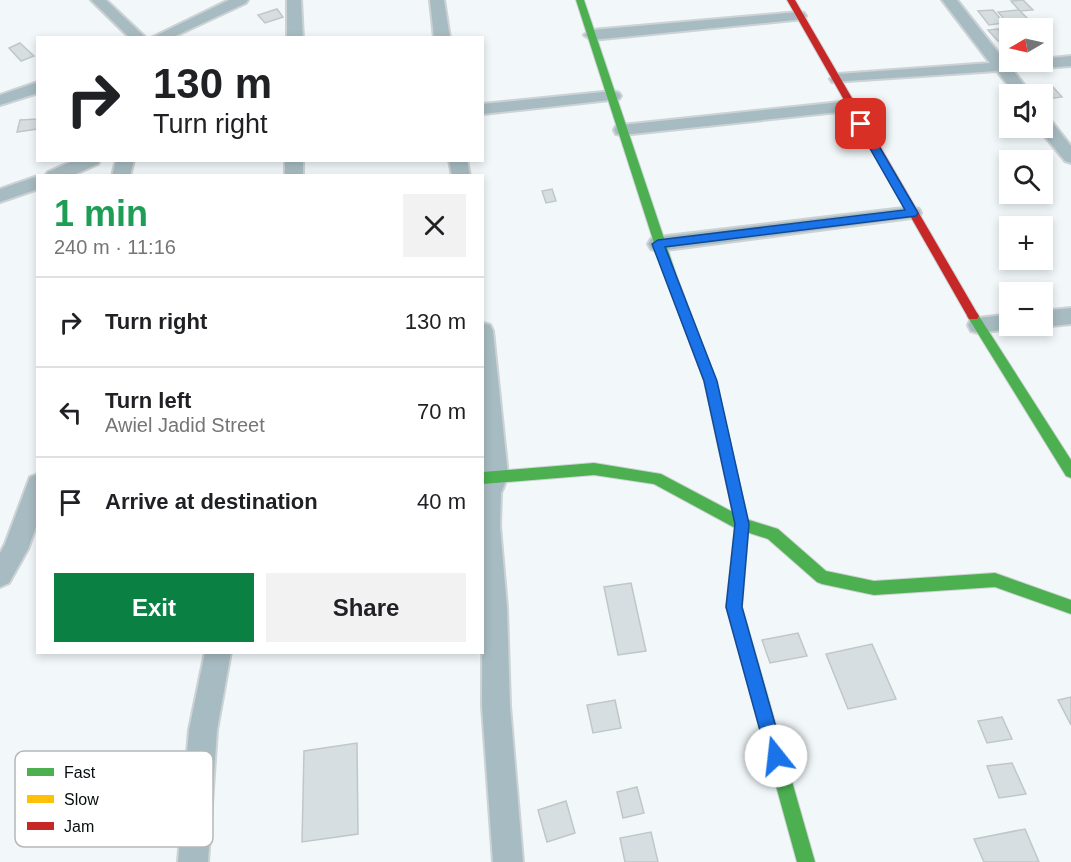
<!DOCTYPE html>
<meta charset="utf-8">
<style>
body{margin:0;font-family:Arial,sans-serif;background:#f2f2f2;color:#202124;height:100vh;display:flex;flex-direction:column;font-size:22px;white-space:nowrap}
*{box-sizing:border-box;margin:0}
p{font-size:20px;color:#757577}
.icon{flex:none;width:33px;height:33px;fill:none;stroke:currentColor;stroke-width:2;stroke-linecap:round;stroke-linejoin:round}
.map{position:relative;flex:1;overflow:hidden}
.sheet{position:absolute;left:36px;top:174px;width:448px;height:480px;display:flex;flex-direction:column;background:#fff;border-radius:0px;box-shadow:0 3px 9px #0003}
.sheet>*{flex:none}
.hud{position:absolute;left:36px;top:36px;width:448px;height:126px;border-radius:0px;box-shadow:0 3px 9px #0003;background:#fff;color:#202124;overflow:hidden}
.needle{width:39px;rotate:261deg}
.controls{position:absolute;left:999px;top:18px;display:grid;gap:12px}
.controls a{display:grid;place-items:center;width:54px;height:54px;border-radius:0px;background:#fff;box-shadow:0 3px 9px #0003;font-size:30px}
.pin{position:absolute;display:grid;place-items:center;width:51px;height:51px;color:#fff;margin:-26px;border-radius:12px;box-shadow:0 3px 9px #0006}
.me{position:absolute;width:66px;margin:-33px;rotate:344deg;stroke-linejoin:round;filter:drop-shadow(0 0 4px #0008)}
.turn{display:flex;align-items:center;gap:21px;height:126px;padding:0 18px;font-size:27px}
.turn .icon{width:78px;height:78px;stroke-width:2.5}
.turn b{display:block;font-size:42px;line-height:51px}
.round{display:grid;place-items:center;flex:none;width:63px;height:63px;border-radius:0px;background:#f2f2f2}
.summary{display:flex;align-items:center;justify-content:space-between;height:102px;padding:0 18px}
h1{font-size:36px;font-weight:800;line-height:45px;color:#1e9e55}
.button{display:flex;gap:12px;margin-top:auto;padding:12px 18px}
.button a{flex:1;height:69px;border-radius:0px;background:#0b8043;color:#fff;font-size:24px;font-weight:800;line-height:69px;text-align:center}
.button a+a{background:#f2f2f2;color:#202124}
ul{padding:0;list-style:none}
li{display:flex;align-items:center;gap:18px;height:90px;padding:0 18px;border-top:2px solid #e0e0e0}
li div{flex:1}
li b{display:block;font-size:22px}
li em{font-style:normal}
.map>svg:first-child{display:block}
.building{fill:#d7dee1;stroke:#c0c7c9;stroke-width:1.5}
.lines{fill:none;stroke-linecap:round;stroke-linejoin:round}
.street-casing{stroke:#cdd2d4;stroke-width:4}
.fast-casing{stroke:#cdd2d4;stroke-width:2}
.slow-casing{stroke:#cdd2d4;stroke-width:2}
.jam-casing{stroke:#cdd2d4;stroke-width:2}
.street{fill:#a7bcc2;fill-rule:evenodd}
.fast{fill:#4caf50;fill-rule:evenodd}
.slow{fill:#ffc107;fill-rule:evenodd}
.jam{fill:#c62828;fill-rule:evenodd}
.route{fill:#1a73e8;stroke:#114b97;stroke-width:1.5}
.key{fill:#fff;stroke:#b5b7b7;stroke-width:1.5}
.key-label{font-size:16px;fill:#070e10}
</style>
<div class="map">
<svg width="1071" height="862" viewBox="0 0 1071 862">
<rect width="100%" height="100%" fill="#f2f8fa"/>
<g class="building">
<polygon points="1023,0 1033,10 1020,11 1011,1"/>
<polygon points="277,9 283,17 265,23 258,15"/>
<polygon points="993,10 1004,23 989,25 978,11"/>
<polygon points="1019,10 1029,20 1007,22 998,12"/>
<polygon points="998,29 1008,40 998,41 988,30"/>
<polygon points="20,43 34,56 21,61 9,48"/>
<polygon points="1053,87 1062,97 1045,99 1037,89"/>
<polygon points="38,119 37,129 17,132 20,120"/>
<polygon points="552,189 556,201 546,203 542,191"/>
<polygon points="631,583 646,651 618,655 604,587"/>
<polygon points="798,633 807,656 770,663 762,640"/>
<polygon points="872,644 896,699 848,709 826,654"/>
<polygon points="1071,697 1071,725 1058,700"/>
<polygon points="615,700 621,728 593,733 587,705"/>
<polygon points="1002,717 1012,739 987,743 978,721"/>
<polygon points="357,743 358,834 302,842 304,751"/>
<polygon points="1012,763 1026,794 999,798 987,766"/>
<polygon points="637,787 644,813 623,818 617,792"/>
<polygon points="566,801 575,833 547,842 538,810"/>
<polygon points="1025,829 1039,862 984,862 974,839"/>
<polygon points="651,832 658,862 625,862 620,838"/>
</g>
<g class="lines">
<defs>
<g id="street">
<polygon points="91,0 106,0 146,38 130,38"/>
<polygon points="229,0 248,0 246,3 171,38 151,38"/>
<polygon points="287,0 301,0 303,38 287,38"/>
<polygon points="430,0 444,0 450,38 434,38"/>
<polygon points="942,0 957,0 1005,61 1042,62 1042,59 1071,56 1071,66 1013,70 1031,94 1015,94 997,71 832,82 830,79 838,74 990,63"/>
<polygon points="799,12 804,13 806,16 804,19 592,40 584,35 592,30"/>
<polygon points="38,82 38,93 0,105 0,95"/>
<polygon points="613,91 619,93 621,96 619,99 483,114 483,104"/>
<polygon points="851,101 857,102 859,106 857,110 622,135 616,134 614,130 616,126 622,125"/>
<polygon points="1042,116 1048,117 1071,146 1071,163 1065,161 1038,128 1042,128"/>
<polygon points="75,160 100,160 98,164 71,176 45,176 48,172"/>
<polygon points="116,160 134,160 130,176 112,176"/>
<rect x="285" y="160" width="18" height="16"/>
<polygon points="449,160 467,160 470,176 452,176"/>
<polygon points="38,176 38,189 0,202 0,189"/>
<polygon points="912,207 919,209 921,213 919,217 658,251 651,249 648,244 651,239 658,237"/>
<polygon points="1071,308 1071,324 1042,327 1038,326 1042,326 1042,311"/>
<polygon points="1010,314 1010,326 1018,326 1017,328 978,333 971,331 968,325 971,319"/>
<polygon points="483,323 490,325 493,331 508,476 501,493 500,526 507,608 510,706 523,862 493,862 482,706"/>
<polygon points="38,474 38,521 28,549 9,583 0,587 0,553 5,544 30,477"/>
<polygon points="205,652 231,652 217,730 208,862 178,862 189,730"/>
</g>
<g id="fast">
<polygon points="576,0 584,0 676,274 674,277 670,278 664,274"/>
<polygon points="973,311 977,313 1071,460 1071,478 1066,476 969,319 967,316 969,313"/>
<polygon points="594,463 661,474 746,519 778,529 826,571 874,581 995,573 1071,600 1071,614 995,587 874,595 822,584 817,582 768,539 737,529 654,484 594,475 483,484 483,472"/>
<polygon points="751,658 757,660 759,666 815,862 797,862 743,666 745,660"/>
</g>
<polygon id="slow" points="670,270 676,274 716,381 749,524 742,607 759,666 757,672 751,674 745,672 743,666 726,607 735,524 704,381 664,274"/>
<polygon id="jam" points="787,0 795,0 977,313 979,316 977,319 969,319"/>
</defs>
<use href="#street" class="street-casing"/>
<use href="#fast" class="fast-casing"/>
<use href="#slow" class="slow-casing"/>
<use href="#jam" class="jam-casing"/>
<use href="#street" class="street"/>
<use href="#fast" class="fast"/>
<use href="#slow" class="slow"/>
<use href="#jam" class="jam"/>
</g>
<polygon class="route" points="861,121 866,124 918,213 916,216 665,247 717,381 749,524 742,607 784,756 782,762 776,765 770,762 767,756 726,607 735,524 704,381 652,244 658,240 905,210 856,124"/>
<rect x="15" y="751" width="198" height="96" rx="9" class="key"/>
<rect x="27" y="768" width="27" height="8" fill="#4caf50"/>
<rect x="27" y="795" width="27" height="8" fill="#ffc107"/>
<rect x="27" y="822" width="27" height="8" fill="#c62828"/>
<g class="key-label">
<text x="64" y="778">Fast</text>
<text x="64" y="805">Slow</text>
<text x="64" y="832">Jam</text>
</g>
</svg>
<div class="controls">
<a><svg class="needle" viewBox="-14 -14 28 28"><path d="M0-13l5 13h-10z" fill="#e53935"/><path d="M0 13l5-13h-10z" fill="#757577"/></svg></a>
<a><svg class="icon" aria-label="sound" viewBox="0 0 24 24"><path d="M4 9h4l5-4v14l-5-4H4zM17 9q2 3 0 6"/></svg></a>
<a><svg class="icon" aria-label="search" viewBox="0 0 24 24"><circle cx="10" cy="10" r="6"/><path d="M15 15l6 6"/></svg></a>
<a>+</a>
<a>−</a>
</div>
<div class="pin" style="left:861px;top:124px;background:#d93025"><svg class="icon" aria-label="arrive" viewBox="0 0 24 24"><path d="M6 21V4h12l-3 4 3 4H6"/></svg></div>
<svg class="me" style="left:776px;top:756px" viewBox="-20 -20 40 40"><circle r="19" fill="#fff"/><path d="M0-13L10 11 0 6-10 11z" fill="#1a73e8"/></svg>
<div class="hud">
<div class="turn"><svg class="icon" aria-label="right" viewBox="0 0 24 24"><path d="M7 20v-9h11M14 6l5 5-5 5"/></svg><div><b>130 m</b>Turn right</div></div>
</div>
<section class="sheet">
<div class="summary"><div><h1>1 min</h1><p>240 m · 11:16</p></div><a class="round"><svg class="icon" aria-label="close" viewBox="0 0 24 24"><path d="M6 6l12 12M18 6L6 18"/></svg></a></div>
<ul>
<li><svg class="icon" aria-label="right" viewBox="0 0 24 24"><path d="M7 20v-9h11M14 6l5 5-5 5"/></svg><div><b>Turn right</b></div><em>130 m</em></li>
<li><svg class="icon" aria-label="left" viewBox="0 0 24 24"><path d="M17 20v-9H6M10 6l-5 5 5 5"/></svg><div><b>Turn left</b><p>Awiel Jadid Street</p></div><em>70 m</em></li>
<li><svg class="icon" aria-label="arrive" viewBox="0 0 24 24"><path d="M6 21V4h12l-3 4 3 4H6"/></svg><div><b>Arrive at destination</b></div><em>40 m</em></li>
</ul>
<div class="button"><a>Exit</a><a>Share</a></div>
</section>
</div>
